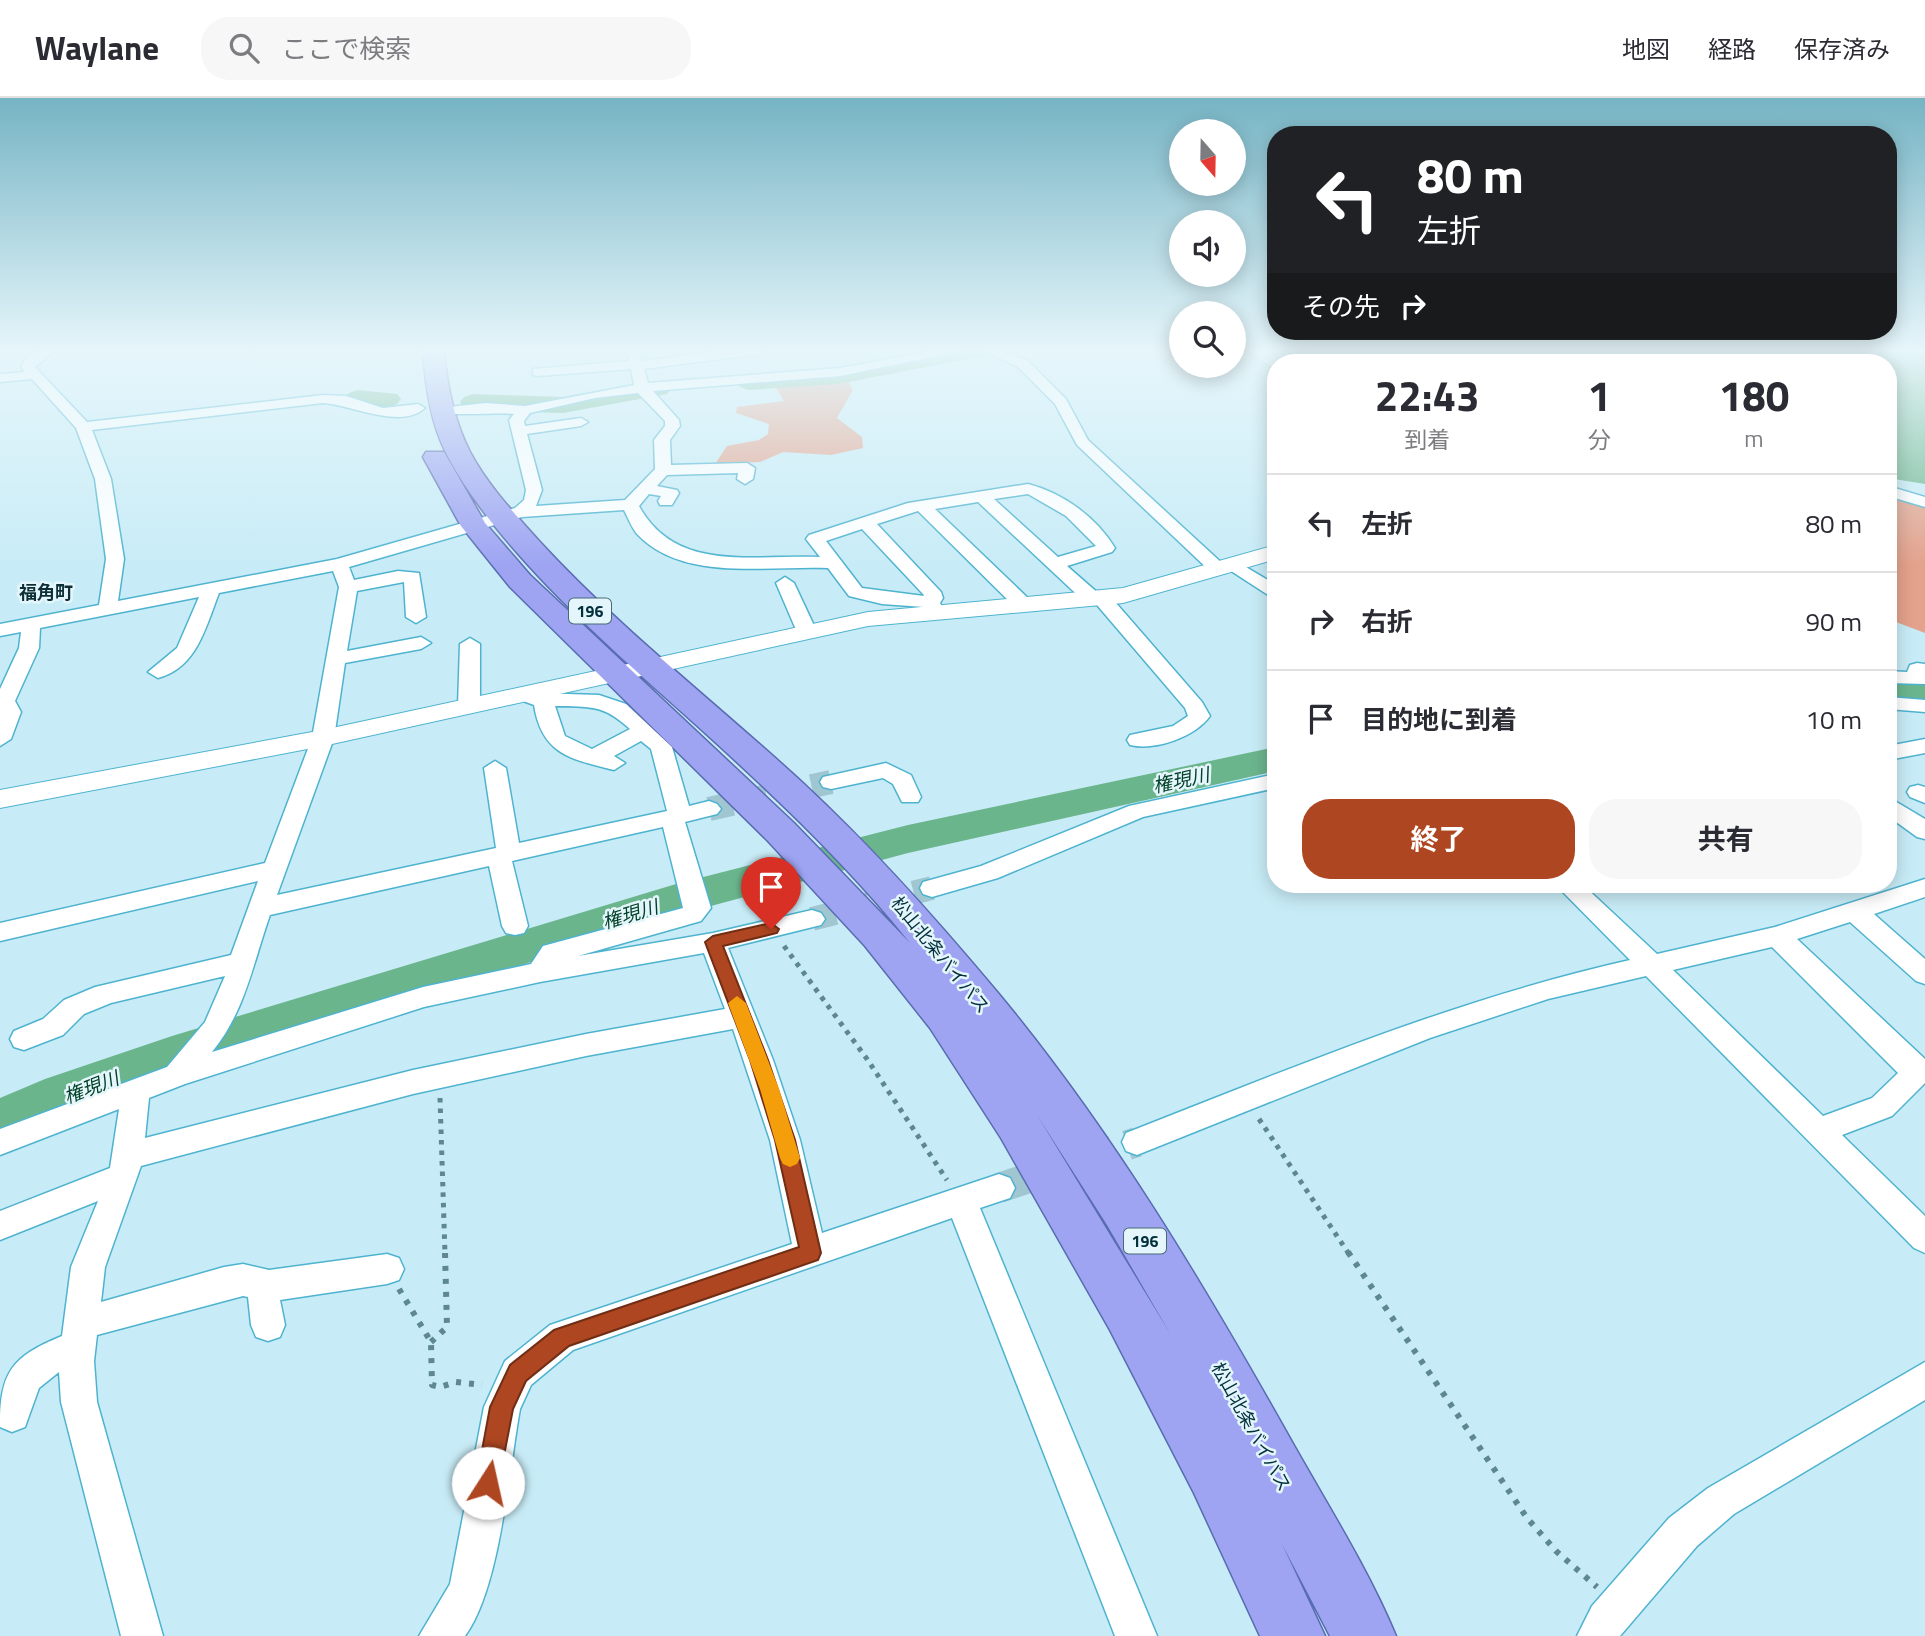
<!DOCTYPE html>
<html lang="ja">
<meta charset="utf-8">
<style>
body{margin:0;font-family:"Titillium Web","Noto Sans JP",sans-serif;background:#f7f7f7;color:#2b2b33;height:100vh;display:flex;flex-direction:column;font-size:26px;white-space:nowrap}
*{box-sizing:border-box;margin:0}
p{font-size:23px;color:#7c7c81}
.icon{flex:none;width:38px;height:38px;fill:none;stroke:currentColor;stroke-width:2;stroke-linecap:round;stroke-linejoin:round}
.map{position:relative;flex:1;overflow:hidden}
.side{position:absolute;left:1267px;top:256px;width:630px;height:539px;display:flex;flex-direction:column;background:#fff;border-radius:28px;box-shadow:0 4px 18px #0003}
.side>*{flex:none}
.hud{position:absolute;left:1267px;top:28px;width:630px;height:214px;border-radius:28px;box-shadow:0 4px 18px #0003;background:#202124;color:#fff;overflow:hidden}
.needle{width:46px;rotate:160deg}
.tools{position:absolute;left:1169px;top:21px;display:grid;gap:14px}
.tools a{display:grid;place-items:center;width:77px;height:77px;border-radius:50%;background:#fff;box-shadow:0 4px 18px #0003;font-size:35px}
.pin{position:absolute;display:grid;place-items:center;width:60px;height:60px;color:#fff;margin:-72px -30px;border-radius:50% 50% 50% 0;rotate:-45deg;box-shadow:0 0 7px #0007}
.pin .icon{rotate:45deg}
.me{position:absolute;width:77px;margin:-38px;rotate:10deg;stroke-linejoin:round;filter:drop-shadow(0 0 5px #0008)}
.turn{display:flex;align-items:center;gap:24px;height:147px;padding:0 35px;font-size:32px}
.turn .icon{width:91px;height:91px;stroke-width:2.5}
.turn b{display:block;font-size:49px;line-height:60px}
.then{display:flex;align-items:center;height:66px;padding:0 35px;background:#0003;gap:14px;font-size:26px}
.eta{display:flex;justify-content:space-evenly;align-items:center;height:119px;text-align:center}
.eta b{font-size:42px;font-weight:700;line-height:49px}
.cta{display:flex;gap:14px;margin-top:auto;padding:14px 35px}
.cta a{flex:1;height:80px;border-radius:28px;background:#ad4621;color:#fff;font-size:28px;font-weight:700;line-height:80px;text-align:center}
.cta a+a{background:#f7f7f7;color:#2b2b33}
ul{padding:0;list-style:none}
li{display:flex;align-items:center;gap:21px;height:98px;padding:0 35px;border-top:2px solid #e1e1e2}
li div{flex:1}
li b{display:block;font-size:26px}
li em{font-style:normal}
header{display:flex;align-items:center;gap:42px;box-sizing:border-box;height:98px;padding:0 35px;background:#fff;border-bottom:2px solid #e1e1e2}
header strong{font-size:33px}
nav{display:flex;gap:38px;margin-inline-start:auto;font-size:24px}
.search{width:490px;height:63px;background:#f7f7f7;display:flex;align-items:center;gap:18px;box-sizing:border-box;padding:0 24px;border-radius:28px;color:#7c7c81;font-size:26px}
.map>svg:first-child{display:block}
.green{fill:#e3a28c}
.water{fill:#6bb58d}
.lines{fill:none;stroke-linecap:round;stroke-linejoin:round}
.river{fill:#6bb58d;fill-rule:evenodd}
.minor-tunnel-far1{stroke:#a0c6d2;stroke-width:24;stroke-dasharray:24 11;stroke-linecap:butt}
.minor-tunnel{stroke:#a0c6d2;stroke-width:30;stroke-dasharray:30 15;stroke-linecap:butt}
.minor-casing{stroke:#4eb3cf;stroke-width:3}
.tertiary-casing{stroke:#4eb3cf;stroke-width:2}
.trunk-casing{stroke:#586cb0;stroke-width:3}
.path-far2{stroke:#5d8792;stroke-width:2.5;stroke-dasharray:2 3.5;stroke-linecap:butt}
.path-far1{stroke:#5d8792;stroke-width:5;stroke-dasharray:4.5 6;stroke-linecap:butt}
.path{stroke:#5d8792;stroke-width:6;stroke-dasharray:5 8;stroke-linecap:butt}
.minor{fill:#fff;fill-rule:evenodd}
.tertiary{fill:#fff;fill-rule:evenodd}
.trunk{fill:#9ea4f2;fill-rule:evenodd}
.route{fill:#ad4621;stroke:#702e15;stroke-width:2}
.slow{fill:#f59e0b}
.labels{text-anchor:middle;stroke-width:5;stroke-linejoin:round;paint-order:stroke}
.shield{fill:#e4f6fb;stroke:#466b75;stroke-width:2}
.shield-label{font-size:16px;font-weight:bold;fill:#02303c}
.far-quarter-label{font-size:18px;font-weight:bold;fill:#0f2f38;stroke:#e4f6fb}
.street-label{font-size:18px;fill:#02303c;stroke:#e4f6fb}
.water-label{font-size:19px;font-style:italic;fill:#034228;stroke:#e4f6fb}
</style>
<header>
<strong>Waylane</strong>
<div class="search"><svg class="icon" aria-label="search" viewBox="0 0 24 24"><circle cx="10" cy="10" r="6"/><path d="M15 15l6 6"/></svg>ここで検索</div>
<nav><a>地図</a><a>経路</a><a>保存済み</a></nav>
</header>
<div class="map">
<svg width="1925" height="1538" viewBox="0 0 1925 1538">
<rect width="100%" height="100%" fill="#c8ecf7"/>
<g class="green">
<polygon points="840,281 848,283 853,292 837,320 862,339 863,350 831,357 783,354 760,364 715,366 727,348 759,342 768,336 769,326 736,315 737,309 784,303 773,285"/>
<polygon points="1888,397 1925,409 1925,535 1888,521"/>
</g>
<g class="water">
<polygon points="1274,252 1567,252 1545,264 1291,264"/>
<polygon points="1661,252 1925,254 1925,386 1888,380 1888,264 1664,264"/>
</g>
<g class="lines">
<g class="river">
<polygon points="939,252 990,252 986,257 978,259 838,286 749,292 740,289 736,284 740,279 749,276 838,272"/>
<polygon points="658,283 667,286 671,291 667,296 563,315 473,312 464,309 460,304 464,299 473,296 563,299"/>
<polygon points="358,292 397,296 401,301 397,306 388,309 349,305 345,300 349,295"/>
<polygon points="1888,577 1925,579 1925,601 1888,599"/>
<polygon points="1276,649 1276,673 908,755 685,815 185,974 83,1011 0,1046 0,1000 45,981 172,938 676,786 908,727"/>
</g>
<g class="minor-tunnel-far1">
<polyline points="709,711 831,684"/>
<polyline points="812,821 932,790"/>
</g>
<polyline class="minor-tunnel" points="999,1090 1137,1044"/>
<defs>
<g id="minor">
<path d="M39,252h17l-21,17 52,55 236,-27 23,1 37,12 35,-4 7,4c-24,22 -73,-3 -102,-5l-231,27 19,49 13,80 -6,42 219,-42 178,-51 9,-8 2,-10 -17,-70 5,-6c-15,-2 -71,3 -77,-3l2,-3 47,-5 39,3 109,-21 -3,-16 -93,7 -5,-1v-6l96,-8 -3,-11h14l2,11 84,-11h40l-7,4 -115,15 4,14 192,-15 97,-18h30l-127,26 -187,15 26,29 1,6 -10,14 1,25 76,-2 8,5 -2,11 -8,5 -8,-5 1,-6 -71,2 -10,11 20,4 2,3 -7,12h-12l-2,-4 3,-5 -12,-2 -10,12c37,68 115,48 181,51l-14,-18 3,-4 99,-32 120,-19c35,9 68,33 87,64l-3,4 -45,14 32,28 10,1 93,107 8,14c-15,21 -55,35 -80,29l-3,-5 3,-5 43,-9 15,-10 -3,-8 -88,-103 -10,-1 -109,-102 -43,7 97,93 2,4 -2,4h-14l-100,-99 -41,13 64,68 2,6 -3,5 4,7 -9,6 -7,-2 -4,-7 -42,-3 -33,-8 -21,-28c-59,-3 -145,15 -191,-34 -5,-6 -9,-16 -13,-24l-102,7 -173,50 5,13 44,-9 21,2 7,44 -10,6 -10,-6 -2,-35 -47,9 -10,60 74,-14 10,6 -10,6 -76,14 -11,75 -57,157 219,-47 -12,-80 11,-7 11,7 13,75 148,-32 -16,-62 -10,-8 -27,15 11,7 -11,7c-43,-11 -72,-15 -80,-65l-19,-7 -3,-4 10,-6 15,5 62,2 27,9 46,43 17,59 20,-5 8,3 4,5 -4,5 -32,8 26,86 -10,13 -123,35 135,-23 99,-23 9,3 4,6 -4,6 -93,23 45,112 27,80 22,93 177,-59 11,4 5,10 -5,10 -30,10 177,428h-42l-163,-418 -379,132 -42,35 -11,24c-11,60 -20,180 -55,227h-46l31,-52 34,-177 21,-46 45,-36 242,-81 -22,-104 -37,-111 -147,27 -173,38 -272,72 -36,101 -4,35 123,-35 19,-3 26,6 118,-16 12,4 5,11 -5,11 -12,4 -107,16 5,25 -5,12 -12,4 -12,-4 -5,-12 -3,-28 -5,-1 -146,39 -3,26 3,41 66,234h-42l-60,-234 -2,-30 -20,16 -14,39 -13,5 -12,-5c0,-55 11,-70 62,-91l9,-69 27,-66 -98,39v-29l110,-43 9,-59 -119,46v-26l167,-62 38,-45 20,-46 -114,27 -27,11 -21,21 -39,15 -10,-3 -4,-8 4,-8 29,-12 21,-19 31,-13 136,-32 27,-74 -258,60v-18l265,-60 47,-125 27,-151 -6,-16 -114,22c-13,33 -22,75 -61,85l-10,-6 29,-24 22,-51 -159,31 -1,20 -24,53 6,11 -10,27 -11,7v-57l19,-41 2,-16 -21,4v-12l99,-19 7,-46 -11,-80 -19,-51 -44,-49 -32,3v-8l25,-2 -4,-5 7,-11zM638,295l27,28v5l-11,14 1,29 -30,31 -89,6 6,-16 -15,-56 54,-8 7,-4 -7,-4 -56,8 -1,-5 6,-8 65,-15zM1028,396l38,22 30,30 -38,11 -64,-58zM862,431l61,65 1,2 -62,-8 -36,-47zM555,608c35,1 48,-2 75,23l-38,20 -27,-13zM663,729l20,81 -140,38 -12,18 -108,23 -211,65c33,-40 41,-89 58,-137l219,-49 13,60 4,7 9,2 9,-2 4,-7 -16,-65zM704,855l21,56 -139,25 -173,36 -268,68 4,-40 36,-14 239,-77 116,-25z"/>
<polygon points="983,252 1002,252 1028,263 1066,301 1088,342 1224,467 1227,471 1224,475 1212,475 1077,347 1055,306 1018,269"/>
<polygon points="1888,388 1925,399 1925,409 1888,398"/>
<polygon points="1234,462 1276,487 1276,502 1228,471 1225,467 1228,463"/>
<polygon points="785,479 794,485 817,534 814,538 807,540 797,534 776,485"/>
<polygon points="470,540 480,546 480,608 469,614 458,608 460,546"/>
<polygon points="1917,565 1925,566 1925,586 1888,585 1888,573 1907,574 1910,567"/>
<polygon points="1888,599 1925,602 1925,614 1888,611"/>
<polygon points="1925,641 1925,655 1888,662 1888,648"/>
<polygon points="886,665 911,677 921,699 918,704 902,704 893,686 883,680 831,691 823,689 820,684 823,679"/>
<polygon points="1276,676 1276,690 1143,719 998,780 932,799 923,796 920,790 923,784 981,768 1129,708"/>
<polygon points="1918,687 1925,689 1925,705 1910,699 1907,694 1910,689"/>
<polygon points="1888,699 1925,721 1925,741 1917,739 1888,718"/>
<path d="M1925,781v18l-51,17 51,45v25l-9,-3 -66,-59 -53,17 128,120v24l-33,33 -50,19 83,81v37l-11,-5 -268,-272 -98,23 -118,39 -293,117 -11,-4 -4,-9 4,-9c166,-65 330,-134 504,-173l-75,-76h27l75,70 118,-27zM1772,849l126,126 -26,25 -49,18 -150,-146z"/>
<polygon points="1925,1264 1925,1302 1734,1416 1697,1448 1620,1538 1577,1538 1592,1508 1669,1420 1708,1390"/>
</g>
<g id="tertiary">
<polygon points="1247,252 1266,252 1282,264 1276,264 1276,273"/>
<polygon points="1276,447 1276,461 1123,505 868,528 323,648 0,710 0,692 323,632 868,514 1123,490"/>
</g>
<path id="trunk" d="M423,252h21c3,35 10,71 26,102 18,34 45,62 70,90 81,88 176,161 264,242 70,65 133,136 194,209 114,137 207,294 294,449 36,64 76,127 104,194h-66l-48,-92 43,92h-65l-66,-143 -84,-163 -109,-192 -71,-110 -65,-82 -98,-106 -257,-253 -49,-61 -38,-69 3,-5h18l41,71 45,52 264,248 116,120c-67,-84 -147,-158 -226,-229 -78,-70 -191,-169 -238,-261 -16,-32 -21,-68 -23,-103zM1037,1017l70,110 64,110z"/>
</defs>
<use href="#minor" class="minor-casing"/>
<use href="#tertiary" class="tertiary-casing"/>
<use href="#trunk" class="trunk-casing"/>
<polyline class="path-far2" points="1643,252 1645,264"/>
<g class="path-far1">
<polyline points="784,848 867,961 947,1082"/>
<polyline points="440,1000 445,1156"/>
<polyline points="1259,1021 1349,1156"/>
</g>
<g class="path">
<polyline points="1348,1154 1527,1420 1556,1453 1597,1489"/>
<polyline points="399,1191 431,1244 432,1287 440,1289 456,1284 482,1287"/>
<polyline points="431,1244 447,1229 445,1154"/>
</g>
<use href="#minor" class="minor"/>
<use href="#tertiary" class="tertiary"/>
<use href="#trunk" class="trunk"/>
</g>
<linearGradient id="sky" x2="0" y2="1"><stop stop-color="#76b4c4"/><stop offset="0.54" stop-color="#e6f6fb"/><stop offset="1" stop-color="#e6f6fb" stop-opacity="0"/></linearGradient>
<rect width="1925" height="468" fill="url(#sky)"/>
<polygon class="route" points="771,825 779,831 777,835 723,848 768,962 795,1042 821,1155 818,1162 569,1248 526,1283 513,1311 497,1394 488,1397 479,1394 476,1385 490,1309 510,1267 554,1232 799,1149 775,1042 750,962 705,844 713,838"/>
<polygon class="slow" points="737,898 746,905 779,991 800,1060 797,1066 790,1069 783,1066 780,1060 760,991 728,905"/>
<g class="labels">
<g class="shield">
<rect x="569" y="500.5" width="42" height="25" rx="5"/>
<rect x="1124" y="1130.5" width="42" height="25" rx="5"/>
</g>
<g class="shield-label">
<text x="590" y="519">196</text>
<text x="1145" y="1149">196</text>
</g>
<g class="far-quarter-label">
<text x="46" y="501">福角町</text>
</g>
<g class="street-label">
<text transform="translate(940 857) rotate(51)" y="6">松山北条バイパス</text>
<text transform="translate(1251 1329) rotate(61)" y="6">松山北条バイパス</text>
</g>
<g class="water-label">
<text transform="translate(1181 682) rotate(-12)" y="7">権現川</text>
<text transform="translate(630 816) rotate(-17)" y="7">権現川</text>
<text transform="translate(91 989) rotate(-21)" y="7">権現川</text>
</g>
</g>
</svg>
<div class="tools">
<a><svg class="needle" viewBox="-14 -14 28 28"><path d="M0-13l5 13h-10z" fill="#e53935"/><path d="M0 13l5-13h-10z" fill="#7c7c81"/></svg></a>
<a><svg class="icon" aria-label="sound" viewBox="0 0 24 24"><path d="M4 9h4l5-4v14l-5-4H4zM17 9q2 3 0 6"/></svg></a>
<a><svg class="icon" aria-label="search" viewBox="0 0 24 24"><circle cx="10" cy="10" r="6"/><path d="M15 15l6 6"/></svg></a>
</div>
<div class="pin" style="left:771px;top:831px;background:#d93025"><svg class="icon" aria-label="arrive" viewBox="0 0 24 24"><path d="M6 21V4h12l-3 4 3 4H6"/></svg></div>
<svg class="me" style="left:488px;top:1385px" viewBox="-20 -20 40 40"><circle r="19" fill="#fff"/><path d="M0-13L10 11 0 6-10 11z" fill="#ad4621"/></svg>
<div class="hud">
<div class="turn"><svg class="icon" aria-label="left" viewBox="0 0 24 24"><path d="M17 20v-9H6M10 6l-5 5 5 5"/></svg><div><b>80 m</b>左折</div></div>
<div class="then">その先<svg class="icon" aria-label="right" viewBox="0 0 24 24"><path d="M7 20v-9h11M14 6l5 5-5 5"/></svg></div>
</div>
<section class="side">
<div class="eta">
<div><b>22:43</b><p>到着</p></div>
<div><b>1</b><p>分</p></div>
<div><b>180</b><p>m</p></div>
</div>
<ul>
<li><svg class="icon" aria-label="left" viewBox="0 0 24 24"><path d="M17 20v-9H6M10 6l-5 5 5 5"/></svg><div><b>左折</b></div><em>80 m</em></li>
<li><svg class="icon" aria-label="right" viewBox="0 0 24 24"><path d="M7 20v-9h11M14 6l5 5-5 5"/></svg><div><b>右折</b></div><em>90 m</em></li>
<li><svg class="icon" aria-label="arrive" viewBox="0 0 24 24"><path d="M6 21V4h12l-3 4 3 4H6"/></svg><div><b>目的地に到着</b></div><em>10 m</em></li>
</ul>
<div class="cta"><a>終了</a><a>共有</a></div>
</section>
</div>
